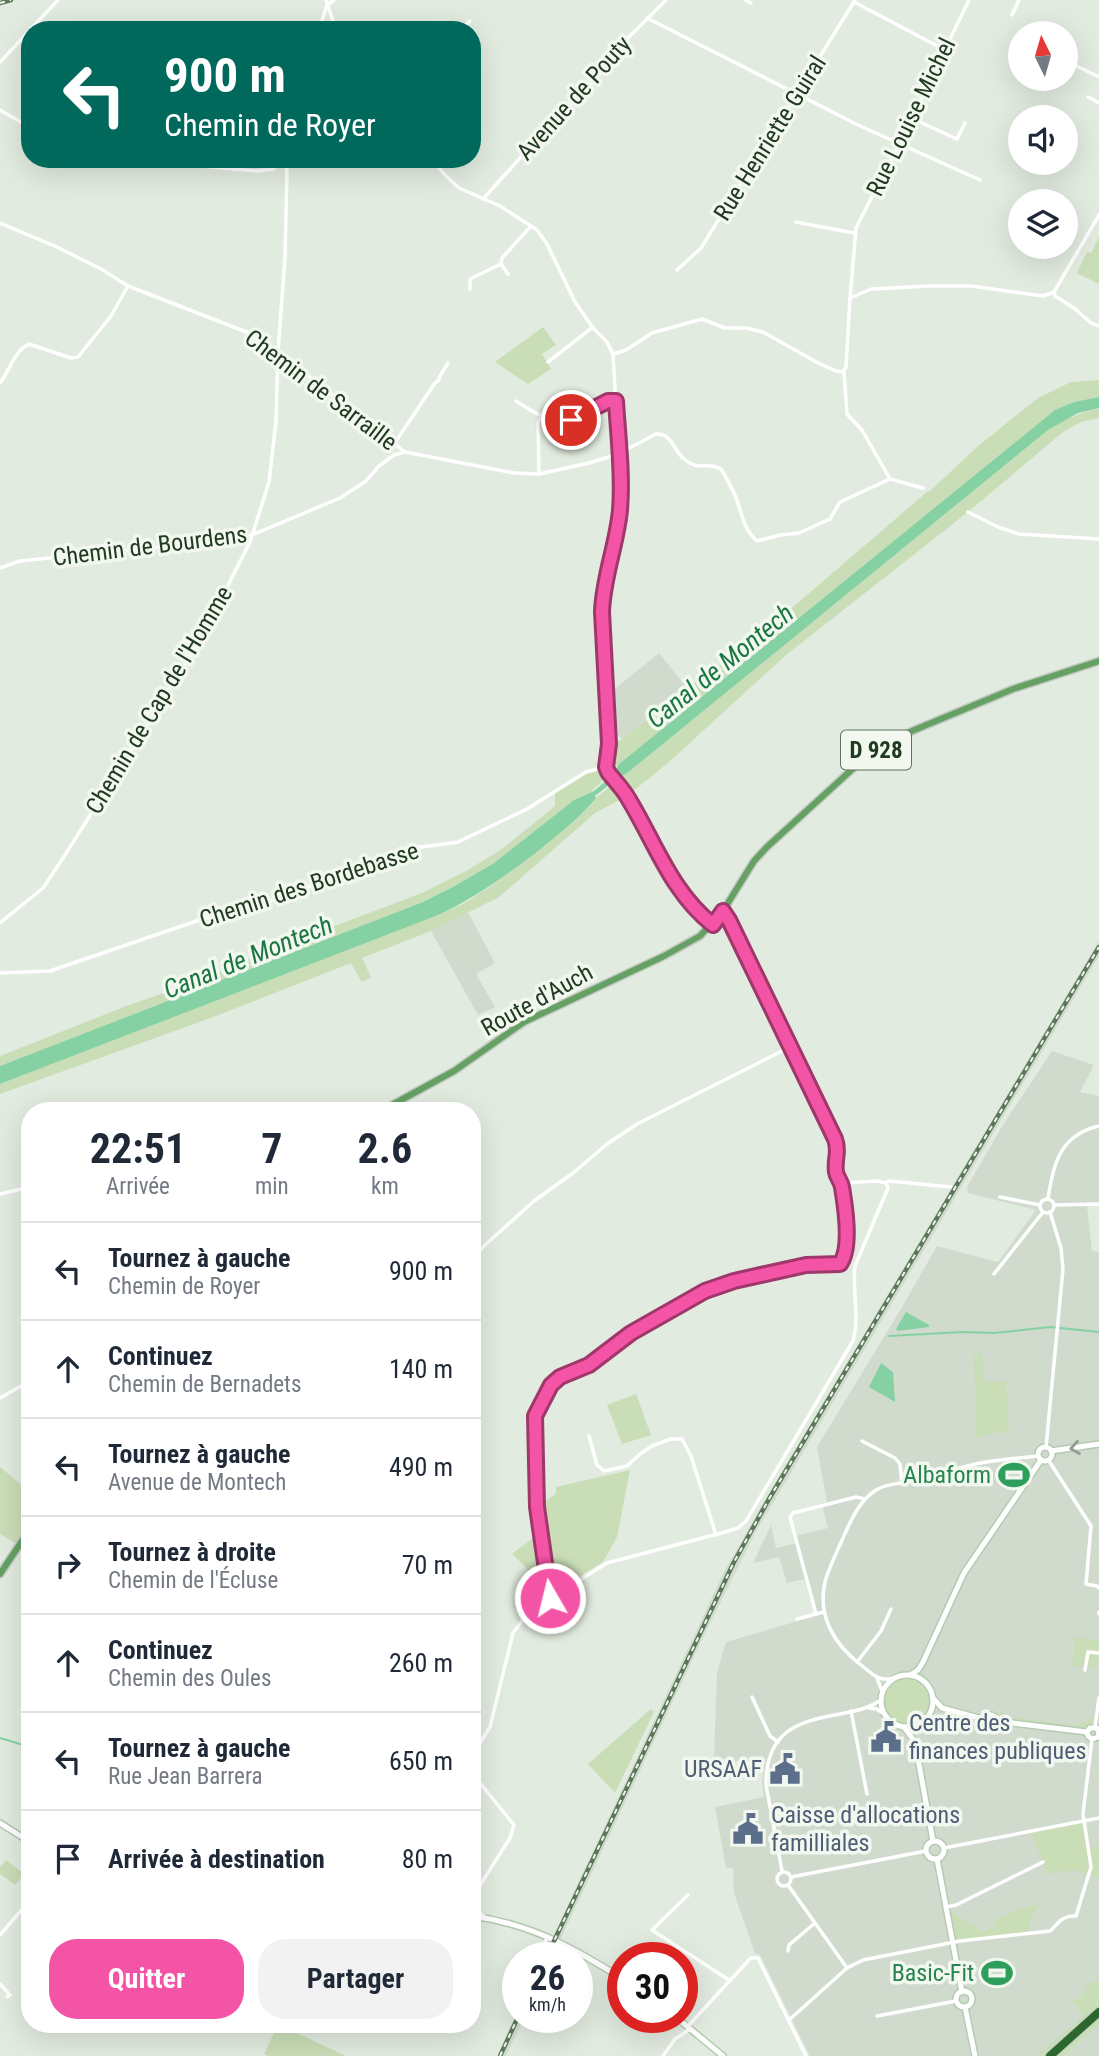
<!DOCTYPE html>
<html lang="fr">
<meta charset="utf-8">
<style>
body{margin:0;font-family:"Roboto Condensed",sans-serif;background:#f2f2f3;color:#1f2937;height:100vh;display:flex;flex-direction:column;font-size:26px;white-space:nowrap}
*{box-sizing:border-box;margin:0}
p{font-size:23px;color:#747a83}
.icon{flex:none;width:38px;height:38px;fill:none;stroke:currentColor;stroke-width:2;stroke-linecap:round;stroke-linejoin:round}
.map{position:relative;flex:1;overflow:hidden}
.drawer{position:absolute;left:21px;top:1102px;width:460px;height:931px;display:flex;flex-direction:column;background:#fff;border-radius:28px;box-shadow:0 7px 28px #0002}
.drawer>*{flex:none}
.hud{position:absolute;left:21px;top:21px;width:460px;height:147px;border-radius:28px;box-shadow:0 7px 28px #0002;background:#00695c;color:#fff;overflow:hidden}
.needle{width:46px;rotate:355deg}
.fabs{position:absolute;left:1008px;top:21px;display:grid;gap:14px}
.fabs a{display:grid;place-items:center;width:70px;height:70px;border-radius:50%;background:#fff;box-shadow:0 7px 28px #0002;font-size:35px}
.speed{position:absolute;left:502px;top:1942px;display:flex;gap:14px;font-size:35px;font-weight:700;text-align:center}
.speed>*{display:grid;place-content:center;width:91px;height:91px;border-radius:50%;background:#fff;box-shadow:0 7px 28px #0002;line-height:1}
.speed small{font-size:18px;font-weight:400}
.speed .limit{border:10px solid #d22;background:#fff;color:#111}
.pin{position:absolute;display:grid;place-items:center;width:60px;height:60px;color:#fff;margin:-30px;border:4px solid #fff;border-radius:50%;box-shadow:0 2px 7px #0007}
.me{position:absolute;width:77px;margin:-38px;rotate:352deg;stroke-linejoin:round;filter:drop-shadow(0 0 5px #0008)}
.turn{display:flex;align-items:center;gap:24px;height:147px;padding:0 28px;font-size:32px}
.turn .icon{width:91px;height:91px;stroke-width:2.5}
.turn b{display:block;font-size:49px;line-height:60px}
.eta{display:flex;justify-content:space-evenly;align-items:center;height:119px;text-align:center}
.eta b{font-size:42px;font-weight:700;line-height:49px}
.primary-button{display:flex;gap:14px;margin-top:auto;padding:14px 28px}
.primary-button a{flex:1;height:80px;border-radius:28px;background:#f454a5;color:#fff;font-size:28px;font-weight:700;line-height:80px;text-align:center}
.primary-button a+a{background:#f2f2f3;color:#1f2937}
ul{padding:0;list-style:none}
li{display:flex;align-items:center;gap:21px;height:98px;padding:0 28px;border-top:2px solid #e0e1e3}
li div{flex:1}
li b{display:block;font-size:26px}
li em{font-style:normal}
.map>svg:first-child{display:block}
.built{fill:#d0dbcd}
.green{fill:#c9ddb7}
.water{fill:#86d1a4}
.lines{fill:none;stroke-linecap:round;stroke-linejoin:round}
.stream{stroke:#86d1a4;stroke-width:2}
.secondary-casing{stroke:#b5cbb2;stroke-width:8}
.primary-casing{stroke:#c1c8c1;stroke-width:9}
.highway-casing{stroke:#c1c8c1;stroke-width:10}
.street{stroke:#fff;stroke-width:3.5}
.secondary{stroke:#fff;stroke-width:5}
.primary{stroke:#64a163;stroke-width:6}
.highway{stroke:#2c672e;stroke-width:8}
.rail-casing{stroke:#5b775a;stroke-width:4.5}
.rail{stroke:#f2f7f0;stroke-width:2;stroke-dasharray:5;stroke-linecap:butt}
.oneway{stroke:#909d90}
.route-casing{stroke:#9f376b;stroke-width:18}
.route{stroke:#f454a5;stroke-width:12}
.labels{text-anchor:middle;stroke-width:7;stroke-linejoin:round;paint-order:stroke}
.shield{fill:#f2f7f0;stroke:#60735e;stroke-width:2}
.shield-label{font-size:23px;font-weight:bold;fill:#213b20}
.street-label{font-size:24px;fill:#213b20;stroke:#f2f7f0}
.leisure-label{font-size:24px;fill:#27864d;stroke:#f2f7f0;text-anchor:end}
.service-label{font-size:24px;fill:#4e5e75;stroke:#f2f7f0;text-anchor:start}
.water-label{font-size:26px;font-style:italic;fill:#1a7740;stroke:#f2f7f0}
</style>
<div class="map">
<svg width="1099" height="2056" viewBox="0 0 1099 2056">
<rect width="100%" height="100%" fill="#e2ebdf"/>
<g class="built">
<polygon points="659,653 687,688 623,738 614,734 611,692"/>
<polygon points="468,912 495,963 476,974 495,1007 478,1015 431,931"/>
<polygon points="1099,941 1099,956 755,1533 707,1629 560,1940 553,1937 723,1574 766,1498"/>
<polygon points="1052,1051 1094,1065 1080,1092 1099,1096 1099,1205 1087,1206 1092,1251 1099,1252 1099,2007 1043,2056 810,2056 760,1955 755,1953 734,1893 733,1868 726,1868 715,1807 764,1797 762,1782 764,1764 714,1758 717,1674 720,1662 726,1642 815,1616 804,1579 787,1583 779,1557 753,1563 771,1525 776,1548 797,1543 795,1536 828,1528 822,1504 827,1502 817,1447 901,1309 937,1246 998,1262 1036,1210 968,1193 967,1187 1003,1125"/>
<polygon points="518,2013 518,2018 524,2018 506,2056 498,2056"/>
<polygon points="1099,2025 1099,2056 1064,2056 1071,2050"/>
</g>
<g class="green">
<polygon points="1099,237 1099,284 1077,273 1087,252 1091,253"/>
<polygon points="543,327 556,345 542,354 551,369 528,384 495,362"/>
<polygon points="1099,380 1099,397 1074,402 1055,410 619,764 591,792 574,800 494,863 453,887 423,902 0,1066 0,1056 129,1005 193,983 253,957 422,893 468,870 502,849 555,806 555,792 586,772 606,767 609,749 687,688 751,643 927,492 930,491 977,447 1038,398 1071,382"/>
<path d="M1099,408v10l-18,4 -18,10 -95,80 -182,143 -117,107 -42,34 -32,17 -96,84 -68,34 -69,27 9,19 -9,5 -11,-19 -135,53 -216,78v-10l461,-179c31,-18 58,-39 86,-61 17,-15 35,-28 49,-46l452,-368c16,-11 32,-17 51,-22z"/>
<polygon points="982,1353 985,1382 1006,1381 1009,1430 976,1438 974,1354"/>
<polygon points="636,1394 651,1435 622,1444 607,1405"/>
<polygon points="0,1467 30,1492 30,1522 17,1544 0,1534"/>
<polygon points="630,1470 617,1537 603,1562 547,1596 545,1586 512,1554 542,1531 539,1505 556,1494 556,1487"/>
<polygon points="1075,1637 1099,1640 1096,1668 1072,1666"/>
<circle cx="906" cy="1701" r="23"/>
<polygon points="651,1709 654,1712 615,1793 588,1764"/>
<polygon points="1002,1711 1010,1717 1074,1725 1086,1722 1094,1714 1092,1724 1084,1729 1080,1728 1002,1719 998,1714"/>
<polygon points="1083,1821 1087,1848 1099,1847 1099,1877 1073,1870 1048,1874 1030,1832"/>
<polygon points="6,1860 24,1874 15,1885 0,1874 0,1867"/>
<polygon points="1044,1903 1040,1907 1038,1906 1031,1919 1028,1934 952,1942 947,1912 951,1911 983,1932 996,1927 993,1920 1020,1908"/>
<polygon points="1099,1982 1099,2025 1064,2056 1037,2056 1084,2015 1071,2000 1077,2000 1082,1996 1088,1983"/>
<polygon points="278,2025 280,2025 346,2056 268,2056 264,2054"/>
</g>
<g class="water">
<path d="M1099,397v11l-21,5 -30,17 -422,344 -10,5 -21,17 1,2c-14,17 -31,31 -48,45 -35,28 -69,53 -110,72l-438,169v-18l423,-164 30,-15 41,-24 80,-63 20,-9 19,-16 6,-11 436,-354 19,-8z"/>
<polygon points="906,1312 929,1325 929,1327 898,1331 896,1329"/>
<polygon points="881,1363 893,1372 895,1402 869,1387"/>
</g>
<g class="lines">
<g class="stream">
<polyline points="889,1336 963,1332 994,1333 1050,1327 1099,1332"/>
<polyline points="0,1738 30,1747"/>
</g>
<defs>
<g id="secondary">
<circle cx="1045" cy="1454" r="7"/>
<polyline points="1051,1451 1099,1444"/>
<polyline points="910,1675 918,1670 923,1662 964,1573 1041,1460"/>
<circle cx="907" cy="1701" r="26"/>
<polyline points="933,1698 942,1708 986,1720"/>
<circle cx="991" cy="1720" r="5"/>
<polyline points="996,1721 1087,1732"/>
<polyline points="904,1727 915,1742 933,1841"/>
<polyline points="1087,1732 1088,1736 1092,1739 1098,1737 1099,1734"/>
<polyline points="1087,1732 1090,1728 1097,1728 1099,1733"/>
<polyline points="0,1823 30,1842"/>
<circle cx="935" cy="1850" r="9"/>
<polyline points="937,1859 962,1992"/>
<path d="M472,1916c60,8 101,32 151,63"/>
<circle cx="964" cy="1999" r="8"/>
<polyline points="965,2007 975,2056"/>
<polyline points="677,2018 723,2056"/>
</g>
<g id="primary">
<polyline points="381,1111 454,1071 524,1022 664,956 700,936 723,911 754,861 767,847 858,764 883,745 912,731 1013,689 1099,661"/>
<polyline points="0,1574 30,1529"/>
</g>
<polyline id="highway" points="1050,2056 1099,2012"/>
</defs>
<use href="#secondary" class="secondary-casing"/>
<use href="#primary" class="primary-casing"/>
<use href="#highway" class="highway-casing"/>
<g class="street">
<polyline points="326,0 336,30"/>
<polyline points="746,0 751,3"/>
<polyline points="854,2 945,50"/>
<polyline points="1012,15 1019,0"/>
<polyline points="647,18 858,125 980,180"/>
<polyline points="319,30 327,5 334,0"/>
<polyline points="461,30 470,21"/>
<polyline points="1066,61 1099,77"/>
<polyline points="0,62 58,0"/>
<polyline points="1088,97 1099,103"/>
<polyline points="0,110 30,127"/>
<polyline points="911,118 957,139 965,123"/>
<polyline points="123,159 257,171 273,169 283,160"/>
<path d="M432,159l12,15 15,14 41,18 37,24 10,14 28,58 18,26 14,14 6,12 8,137 -3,35 -16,69 7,154 -3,18 2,5c6,8 14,17 20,26 27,45 40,90 83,125"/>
<polyline points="483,199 538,138 592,83 628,38 666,0"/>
<polyline points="796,222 854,233"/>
<path d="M0,223l57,24 44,22 27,17 121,47 29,19 127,100 109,21 25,1 50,-11 29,-9 38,-20c16,-1 17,16 28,25 15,13 22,2 37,10 6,10 12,21 16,31 5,16 7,29 20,41l23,-6 19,-2 31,-14 10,-17 50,-23"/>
<polyline points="677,270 701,248 855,0"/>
<polyline points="508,274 501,264 502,258 531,226"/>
<polyline points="470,289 470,280 472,278 501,264"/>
<polyline points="1054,292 1099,215"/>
<polyline points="850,298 856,228 899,144 969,0"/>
<polyline points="613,354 626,350 652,333 702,319 725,328 746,328 763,332 818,363 836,371 843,372"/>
<polyline points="548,362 593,327"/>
<path d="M0,383c10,-13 14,-32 29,-39l42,14 7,-1 33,-41 17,-30"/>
<path d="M516,401c22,14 27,19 55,19l37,-19h8"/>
<polyline points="394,444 435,383 439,380 440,376 448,363"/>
<polyline points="539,474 538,423 541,417"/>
<polyline points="923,488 890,479 862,430 847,414 844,373 843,372 846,367 850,298 871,289 929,286 971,286 1043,296 1054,292 1055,296 1074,308 1091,323 1099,326"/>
<polyline points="968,512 998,527 1019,534 1099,539"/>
<polyline points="0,568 20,561 189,544 252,535 340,498 366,481 379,466 394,455 405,452"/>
<path d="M723,911l6,9 96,201c5,9 12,17 13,27 2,14 -5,22 3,35l36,-2 9,2 3,-2 62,6"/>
<polyline points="0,923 43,888 65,855 199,642 250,542 269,482 276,421 278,352 285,257 287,171 284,159"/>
<polyline points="0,973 50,971 217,914 248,909 414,848 458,842 527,809 586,772 605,767"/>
<polyline points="0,1194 30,1187"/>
<polyline points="1000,1197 1040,1205"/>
<path d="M1048,1199c5,-35 12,-64 51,-73"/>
<circle cx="1047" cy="1206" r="7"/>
<polyline points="1054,1205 1099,1204"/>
<polyline points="472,1259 485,1245 534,1201 573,1173 607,1144 637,1124 790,1047"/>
<polyline points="994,1274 1043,1212"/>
<polyline points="0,1398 30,1381"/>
<polyline points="589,1436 597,1465 604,1471 627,1466 640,1454 652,1446 671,1439 682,1439 691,1456 716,1535"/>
<polyline points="862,1441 895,1458 900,1464 902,1483"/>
<polyline points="1046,1447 1063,1269 1061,1248 1050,1212"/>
<polyline points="1049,1461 1091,1526 1086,1584 1097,1586 1099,1588"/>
<path d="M550,1598l-13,-91 -2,-91 16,-31 9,-8 29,-12 42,-32 74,-42 29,-10 72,-16 34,-1c12,-17 4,-61 1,-81"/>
<polyline points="824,1612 816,1614 790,1517 793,1513 856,1497 865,1499"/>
<polyline points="1099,1612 1099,1614"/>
<polyline points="797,1619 816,1614"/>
<polyline points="857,1662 881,1631 891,1609"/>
<polyline points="1085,1670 1088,1652 1099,1653"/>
<polyline points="877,1678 882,1691"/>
<path d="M893,1678c-13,5 -22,-5 -32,-13 -26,-20 -44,-48 -36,-83 4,-15 12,-30 18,-44 8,-18 16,-37 33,-48 11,-7 24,-6 36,-9 23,-5 45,-13 68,-18 19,-3 38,-5 58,-7"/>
<polyline points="752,1697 770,1736 778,1742"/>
<polyline points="869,1708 877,1709 884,1714"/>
<polyline points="851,1711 867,1794"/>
<polyline points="1095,1727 1099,1698"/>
<path d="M472,1756l18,-29 23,-94 15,-20 79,-50 118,-31 13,-4 8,-7 107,-180c7,-24 -1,-51 2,-75l33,-78 -2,-5"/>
<polyline points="472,1773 514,1825 510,1838 472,1898"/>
<polyline points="944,1848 1099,1818"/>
<path d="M782,1871l-16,-86c0,-52 28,-63 74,-71 15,-3 28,-5 41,-14"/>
<circle cx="784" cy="1879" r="7"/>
<polyline points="791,1877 926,1851"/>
<polyline points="788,1885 847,1968"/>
<polyline points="688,1895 652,1930 729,1980"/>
<polyline points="946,1907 956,1905 1043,1862"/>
<polyline points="472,1912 480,1913 486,1918"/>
<polyline points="0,1935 30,1900"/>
<polyline points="788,1951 789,1945 815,1923"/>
<polyline points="538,1958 547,1938"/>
<polyline points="0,1984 10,1995 7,1997"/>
<polyline points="877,2016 956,2001"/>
<path d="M789,2020l58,-52 16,-8 97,-19 90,-10c9,-8 12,-16 26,-15l15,-49 -8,-53 9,-75"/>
<polyline points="688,2026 748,1961 751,1958 758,1958 806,2056"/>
<polyline points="663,2056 675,2039 690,2029"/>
</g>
<use href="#secondary" class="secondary"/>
<use href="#primary" class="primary"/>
<use href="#highway" class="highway"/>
<defs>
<g id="rail">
<polyline points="0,3 11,0"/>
<polyline points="546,1958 734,1562 769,1499 1099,947"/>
<polyline points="500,2056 518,2017"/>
</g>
</defs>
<use href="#rail" class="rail-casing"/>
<use href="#rail" class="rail"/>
</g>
<defs><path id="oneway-chevron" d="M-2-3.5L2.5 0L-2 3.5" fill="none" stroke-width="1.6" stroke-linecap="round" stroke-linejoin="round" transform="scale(1.75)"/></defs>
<use class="oneway" href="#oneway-chevron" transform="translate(1075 1448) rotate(170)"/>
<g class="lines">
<defs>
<path id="route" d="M550,1598l-13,-91 -2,-91 16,-31 9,-8 29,-12 42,-32 74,-42 29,-10 72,-16 34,-1c12,-16 5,-59 2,-77 -1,-6 -5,-9 -6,-15 -2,-13 4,-20 -1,-33l-106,-219 -6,-9 -10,14c-42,-33 -58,-83 -85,-127 -5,-9 -14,-18 -20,-26l-2,-5 3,-23 -7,-132c1,-35 15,-68 18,-102 3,-36 -2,-74 -4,-109h-8l-37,19"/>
</defs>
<use href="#route" class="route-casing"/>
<use href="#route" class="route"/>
</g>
<defs>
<symbol id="stadium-bare" viewBox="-9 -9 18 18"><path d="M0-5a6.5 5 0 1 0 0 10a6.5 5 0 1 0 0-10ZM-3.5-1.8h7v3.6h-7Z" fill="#2e9e5b" stroke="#f2f7f0" stroke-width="2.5" paint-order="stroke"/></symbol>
<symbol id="civic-bare" viewBox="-9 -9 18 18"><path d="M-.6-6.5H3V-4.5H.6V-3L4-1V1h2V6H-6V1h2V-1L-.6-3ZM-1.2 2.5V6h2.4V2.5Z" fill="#5c6f8a" stroke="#f2f7f0" stroke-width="2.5" paint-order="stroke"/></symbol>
</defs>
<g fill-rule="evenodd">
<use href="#stadium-bare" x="992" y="1453" width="44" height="44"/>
<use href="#civic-bare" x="864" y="1715" width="44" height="44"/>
<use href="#civic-bare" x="763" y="1747" width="44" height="44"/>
<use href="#civic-bare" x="726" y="1807" width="44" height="44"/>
<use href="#stadium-bare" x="975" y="1951" width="44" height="44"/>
</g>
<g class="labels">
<rect class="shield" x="841" y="730.5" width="70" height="39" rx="5"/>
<g class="shield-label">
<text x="876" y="758">D 928</text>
</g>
<g class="street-label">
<text transform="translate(574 98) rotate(-48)" y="8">Avenue de Pouty</text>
<text transform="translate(911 117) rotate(-64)" y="8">Rue Louise Michel</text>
<text transform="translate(770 138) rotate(-58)" y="8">Rue Henriette Guiral</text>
<text transform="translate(321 390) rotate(37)" y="8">Chemin de Sarraille</text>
<text transform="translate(150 546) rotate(-7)" y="8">Chemin de Bourdens</text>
<text transform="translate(159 700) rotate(-59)" y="8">Chemin de Cap de l'Homme</text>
<text transform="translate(309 885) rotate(-18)" y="8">Chemin des Bordebasse</text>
<text transform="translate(537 1000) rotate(-29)" y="8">Route d'Auch</text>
</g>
<g class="leisure-label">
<text x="991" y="1483">Albaform</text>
<text x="974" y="1981">Basic-Fit</text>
</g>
<g class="service-label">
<text x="909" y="1731">Centre des<tspan x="909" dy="28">finances publiques</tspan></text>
<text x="762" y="1777" text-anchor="end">URSAAF</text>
<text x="771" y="1823">Caisse d'allocations<tspan x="771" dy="28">familliales</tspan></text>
</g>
<g class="water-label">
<text transform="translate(720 666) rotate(-39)" y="9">Canal de Montech</text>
<text transform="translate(248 957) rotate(-22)" y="9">Canal de Montech</text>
</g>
</g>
</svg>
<div class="fabs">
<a><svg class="needle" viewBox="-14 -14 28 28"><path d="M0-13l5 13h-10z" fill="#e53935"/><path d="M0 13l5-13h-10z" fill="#747a83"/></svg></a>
<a><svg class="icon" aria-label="sound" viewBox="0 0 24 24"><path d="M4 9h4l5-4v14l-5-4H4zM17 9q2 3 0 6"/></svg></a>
<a><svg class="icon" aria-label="layers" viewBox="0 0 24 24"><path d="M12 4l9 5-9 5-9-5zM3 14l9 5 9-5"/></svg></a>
</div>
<div class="speed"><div>26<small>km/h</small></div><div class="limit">30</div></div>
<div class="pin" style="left:571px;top:420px;background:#d93025"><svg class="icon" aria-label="arrive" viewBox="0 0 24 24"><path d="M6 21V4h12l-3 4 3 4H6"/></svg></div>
<svg class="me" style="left:550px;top:1598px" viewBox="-20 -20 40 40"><circle r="17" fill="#f454a5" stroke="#fff" stroke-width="3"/><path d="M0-11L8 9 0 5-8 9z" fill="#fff"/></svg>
<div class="hud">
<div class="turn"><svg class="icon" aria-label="left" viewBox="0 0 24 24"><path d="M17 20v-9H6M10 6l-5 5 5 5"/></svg><div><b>900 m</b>Chemin de Royer</div></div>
</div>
<section class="drawer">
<div class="eta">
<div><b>22:51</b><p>Arrivée</p></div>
<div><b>7</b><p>min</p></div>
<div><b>2.6</b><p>km</p></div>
</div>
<ul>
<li><svg class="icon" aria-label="left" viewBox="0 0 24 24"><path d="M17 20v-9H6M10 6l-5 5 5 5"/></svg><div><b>Tournez à gauche</b><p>Chemin de Royer</p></div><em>900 m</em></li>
<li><svg class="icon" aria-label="ahead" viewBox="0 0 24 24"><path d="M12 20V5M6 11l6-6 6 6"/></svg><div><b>Continuez</b><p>Chemin de Bernadets</p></div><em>140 m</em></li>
<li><svg class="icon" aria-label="left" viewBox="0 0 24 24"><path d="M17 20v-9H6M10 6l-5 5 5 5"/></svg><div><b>Tournez à gauche</b><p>Avenue de Montech</p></div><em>490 m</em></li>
<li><svg class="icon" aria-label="right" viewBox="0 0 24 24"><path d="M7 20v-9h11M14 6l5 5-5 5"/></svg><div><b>Tournez à droite</b><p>Chemin de l'Écluse</p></div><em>70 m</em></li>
<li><svg class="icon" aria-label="ahead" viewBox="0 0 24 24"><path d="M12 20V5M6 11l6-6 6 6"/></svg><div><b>Continuez</b><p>Chemin des Oules</p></div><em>260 m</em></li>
<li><svg class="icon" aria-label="left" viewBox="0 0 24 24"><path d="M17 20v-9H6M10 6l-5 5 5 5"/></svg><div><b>Tournez à gauche</b><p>Rue Jean Barrera</p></div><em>650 m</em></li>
<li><svg class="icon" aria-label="arrive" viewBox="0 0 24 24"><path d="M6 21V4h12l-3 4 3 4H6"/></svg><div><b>Arrivée à destination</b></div><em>80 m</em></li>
</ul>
<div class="primary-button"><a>Quitter</a><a>Partager</a></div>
</section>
</div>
